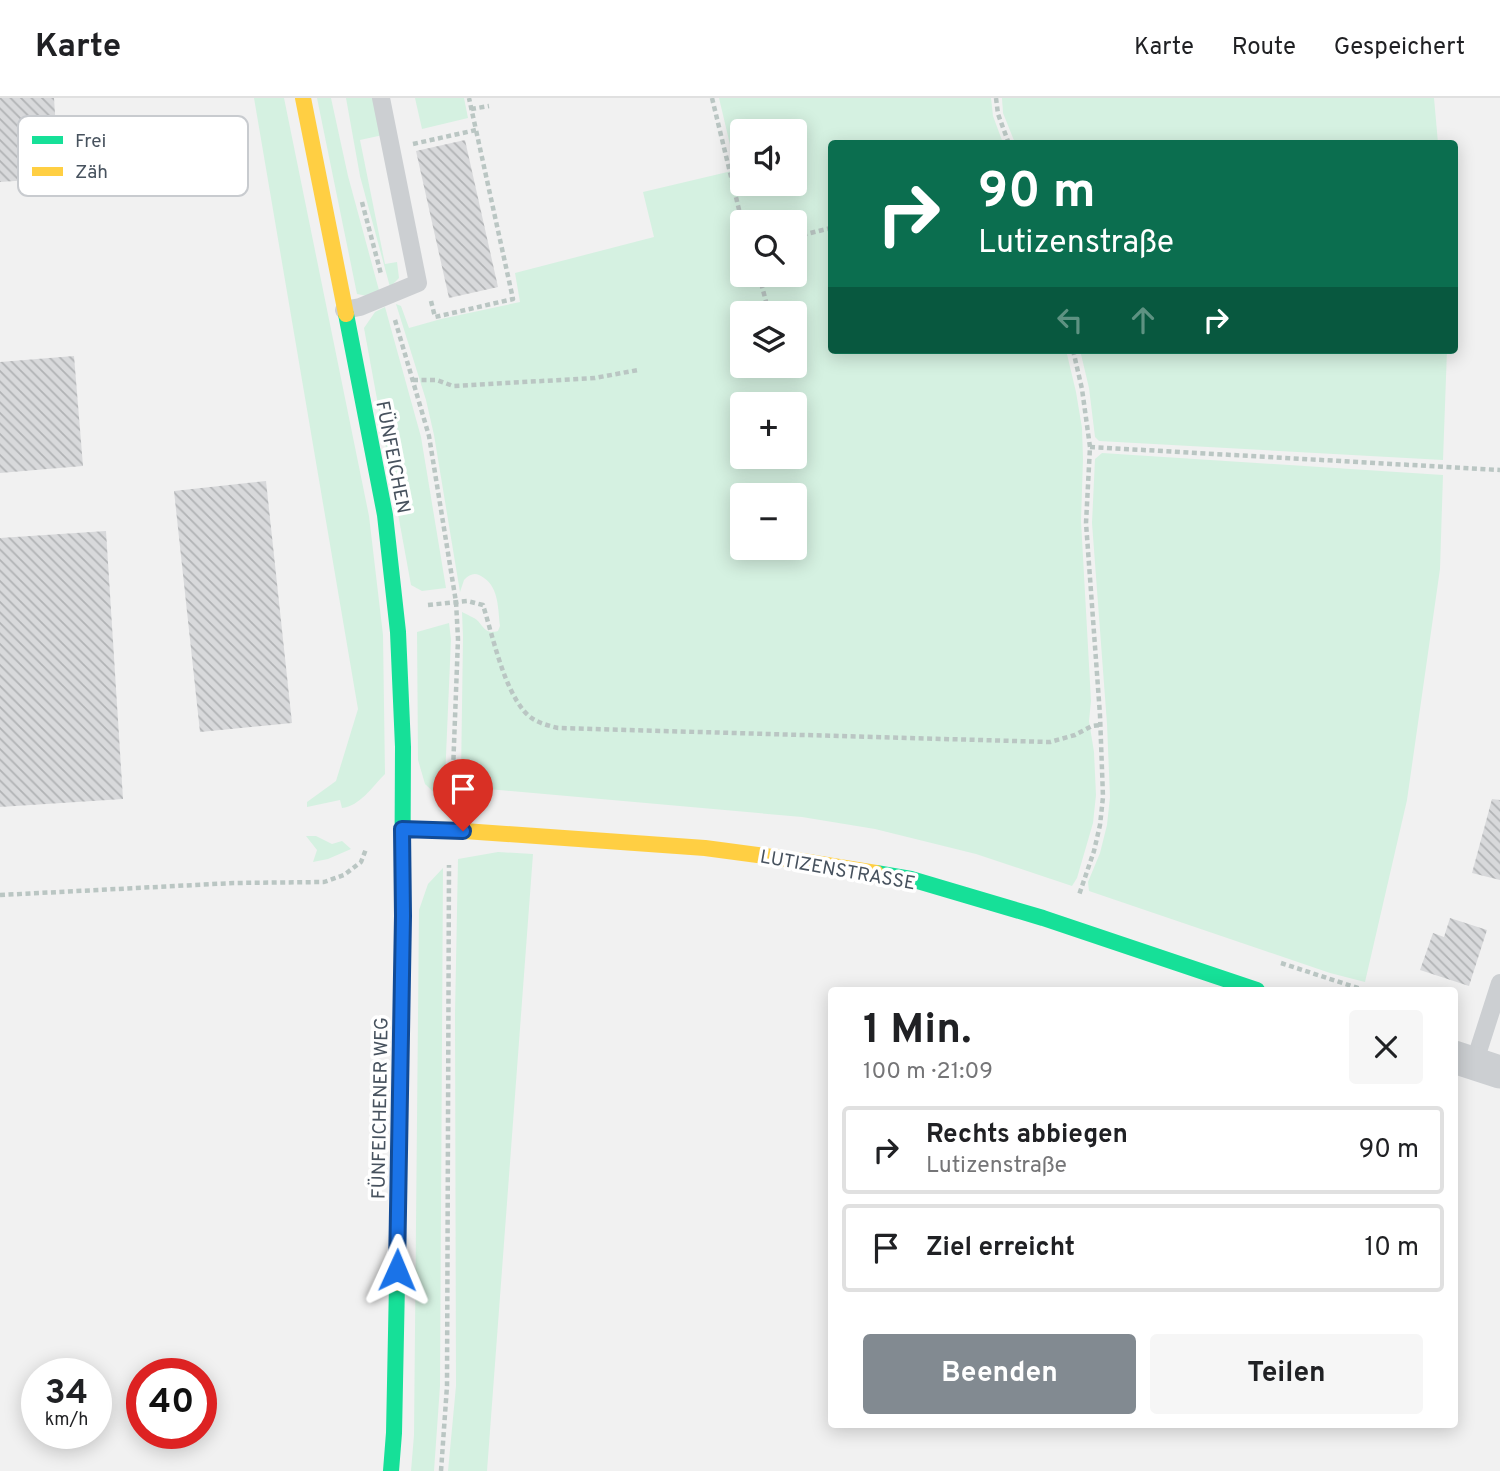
<!DOCTYPE html>
<html lang="de">
<meta charset="utf-8">
<style>
body{margin:0;font-family:Overpass,sans-serif;background:#f6f6f6;color:#202124;height:100vh;display:flex;flex-direction:column;font-size:26px;white-space:nowrap}
*{box-sizing:border-box;margin:0}
p{font-size:23px;color:#757577}
.icon{flex:none;width:38px;height:38px;fill:none;stroke:currentColor;stroke-width:2;stroke-linecap:round;stroke-linejoin:round}
.map{position:relative;flex:1;overflow:hidden}
.side{position:absolute;left:828px;top:889px;width:630px;height:441px;display:flex;flex-direction:column;background:#fff;border-radius:7px;box-shadow:0 4px 18px #0003}
.side>*{flex:none}
.hud{position:absolute;left:828px;top:42px;width:630px;height:214px;border-radius:7px;box-shadow:0 4px 18px #0003;background:#0b6e4f;color:#fff;overflow:hidden}
.fabs{position:absolute;left:730px;top:21px;display:grid;gap:14px}
.fabs a{display:grid;place-items:center;width:77px;height:77px;border-radius:7px;background:#fff;box-shadow:0 4px 18px #0003;font-size:35px}
.speed{position:absolute;left:21px;top:1260px;display:flex;gap:14px;font-size:35px;font-weight:700;text-align:center}
.speed>*{display:grid;place-content:center;width:91px;height:91px;border-radius:50%;background:#fff;box-shadow:0 4px 18px #0003;line-height:1}
.speed small{font-size:18px;font-weight:400}
.speed .limit{border:10px solid #d22;background:#fff;color:#111}
.pin{position:absolute;display:grid;place-items:center;width:60px;height:60px;color:#fff;margin:-72px -30px;border-radius:50% 50% 50% 0;rotate:-45deg;box-shadow:0 0 7px #0007}
.pin .icon{rotate:45deg}
.me{position:absolute;width:77px;margin:-38px;rotate:1deg;stroke-linejoin:round;filter:drop-shadow(0 0 5px #0008)}
.turn{display:flex;align-items:center;gap:24px;height:147px;padding:0 35px;font-size:32px}
.turn .icon{width:91px;height:91px;stroke-width:2.5}
.turn b{display:block;font-size:49px;line-height:60px}
.lanes{display:flex;align-items:center;height:66px;padding:0 35px;background:#0003;justify-content:center;gap:35px;direction:ltr}
.lanes .off{opacity:.35}
.round{display:grid;place-items:center;flex:none;width:74px;height:74px;border-radius:7px;background:#f6f6f6}
.overview{display:flex;align-items:center;justify-content:space-between;height:119px;padding:0 35px}
h1{font-size:42px;font-weight:700;line-height:52px}
.button{display:flex;gap:14px;margin-top:auto;padding:14px 35px}
.button a{flex:1;height:80px;border-radius:7px;background:#828a91;color:#fff;font-size:28px;font-weight:700;line-height:80px;text-align:center}
.button a+a{background:#f6f6f6;color:#202124}
ul{padding:0;list-style:none}
li{display:flex;align-items:center;gap:21px;height:88px;margin:0 14px 10px;padding:0 21px;border:4px solid #e0e0e0;border-radius:7px}
li div{flex:1}
li b{display:block;font-size:26px}
li em{font-style:normal}
header{display:flex;align-items:center;gap:42px;box-sizing:border-box;height:98px;padding:0 35px;background:#fff;border-bottom:2px solid #e0e0e0}
header strong{font-size:33px}
nav{display:flex;gap:38px;margin-inline-start:auto;font-size:24px}
.map>svg:first-child{display:block}
.green{fill:#d5f1e1;fill-rule:evenodd}
.building{fill:url(#building-back-hatch)}
.lines{fill:none;stroke-linecap:round;stroke-linejoin:round}
.path{stroke:#bac6c3;stroke-width:4.5;stroke-dasharray:5 3.5;stroke-linecap:butt}
.lane{stroke:#cccfd2;stroke-width:18}
.street{stroke:#cccfd2;stroke-width:33}
.fast{stroke:#16e098;stroke-width:16}
.slow{stroke:#ffcf43;stroke-width:16}
.route-casing{stroke:#114b97;stroke-width:18}
.route{stroke:#1a73e8;stroke-width:12}
.labels{text-anchor:middle;stroke-width:7;stroke-linejoin:round;paint-order:stroke}
.street-label{font-size:19px;fill:#47525e;stroke:#fff}
.key{fill:#fff;stroke:#c8cbcf;stroke-width:2}
.key-label{font-size:19px;fill:#47525e}
</style>
<header>
<strong>Karte</strong>
<nav><a>Karte</a><a>Route</a><a>Gespeichert</a></nav>
</header>
<div class="map">
<svg width="1500" height="1373" viewBox="0 0 1500 1373">
<defs>
<pattern id="building-back-hatch" width="6" height="6" patternUnits="userSpaceOnUse" patternTransform="scale(1.75)"><rect width="6" height="6" fill="#d8d9db"/><path d="M-1 5l2 2M0 0l6 6M5-1l2 2" fill="none" stroke="#b1b3b5"/></pattern>
</defs>
<rect width="100%" height="100%" fill="#f1f1f1"/>
<g class="green">
<path d="M254,0h30l85,418 14,119 2,139c-13,13 -25,32 -43,34l-2,-8 -33,7v-5l29,-21 22,-72z"/>
<polygon points="317,0 331,0 348,78 380,196 367,198 357,196"/>
<polygon points="346,0 373,0 383,37 360,42 385,166 397,164 399,180 390,189 360,78"/>
<polygon points="415,0 464,0 468,20 422,31"/>
<path d="M719,0h272l2,18 10,27 -172,1v206h235l10,42 6,36 1,31 -2,62 10,180 -2,20 5,31 2,43 -3,28 -16,55 -5,8 -96,-32 -101,-25 -73,-12 -325,-29c-8,-2 -12,-4 -16,-12l2,-139 -1,-25c5,3 12,5 16,9 7,8 8,13 20,10l2,-5c-2,-16 -1,-38 -16,-48 -8,-6 -13,-5 -20,2l-4,12 -26,-157 -8,-35 -30,-96 5,2 8,22 32,-9 79,-17 -5,-29 139,-36 -11,-45 93,-22zM742,33h52v53h-52zM794,124v53h-52v-53zM742,215h52v53h-52zM742,306h52v53h-52zM742,397h52v53h-52z"/>
<polygon points="1002,0 1434,0 1438,45 1015,45 1003,15"/>
<polygon points="385,209 421,339 446,490 422,493 411,487 364,230 375,214"/>
<polygon points="1080,252 1447,252 1443,362 1099,343 1095,339 1089,290"/>
<polygon points="1102,355 1443,377 1440,471 1407,702 1365,884 1330,875 1089,793 1088,784 1100,755 1107,727 1110,699 1107,626 1092,425 1095,361"/>
<polygon points="449,525 451,541 444,704 425,686 418,662 417,534"/>
<polygon points="306,738 316,738 332,746 342,743 351,751 328,761 313,764 317,752"/>
<polygon points="498,754 533,756 487,1373 448,1373 456,1288 455,916 458,761"/>
<polygon points="443,770 440,1288 434,1373 411,1373 414,1337 419,812 428,786"/>
</g>
<g class="building">
<polygon points="0,0 54,0 59,80 0,84"/>
<polygon points="465,42 498,189 449,200 416,53"/>
<polygon points="74,258 83,368 0,375 0,264"/>
<polygon points="266,383 292,625 200,634 174,393"/>
<polygon points="106,433 123,701 0,709 0,440"/>
<polygon points="1492,701 1500,702 1500,782 1472,775"/>
<polygon points="1450,820 1487,832 1469,888 1420,872 1433,835 1444,839"/>
</g>
<g class="lines">
<g class="path">
<polyline points="712,0 742,124"/>
<polyline points="996,0 998,16 1009,46"/>
<polyline points="471,11 489,8"/>
<polyline points="413,46 476,32 469,0"/>
<polyline points="362,104 381,176"/>
<polyline points="794,139 831,130"/>
<polyline points="759,177 769,215"/>
<polyline points="431,203 435,219 513,201 476,32"/>
<polyline points="395,222 429,338 456,504 458,541 452,699"/>
<polyline points="1073,252 1082,291 1090,349 1086,425 1100,617 1103,699 1100,727 1094,753 1079,797"/>
<polyline points="785,268 787,275"/>
<polyline points="413,282 437,282 453,288 595,280 638,272"/>
<polyline points="1090,349 1500,372"/>
<path d="M428,507l39,-4 16,4c10,32 20,81 41,106 9,11 22,14 34,17l492,14 25,-7 17,-9 8,-1"/>
<polyline points="0,797 234,785 324,784 344,777 361,764 366,751"/>
<polyline points="1281,865 1364,892"/>
<polyline points="441,1373 447,1288 449,767"/>
</g>
<g class="lane">
<polyline points="344,212 360,209 418,185 381,0"/>
<polyline points="1474,966 1500,885"/>
</g>
<polyline class="street" points="1454,959 1500,974"/>
<g class="fast">
<polyline points="346,216 385,417 398,534 403,649 402,861"/>
<polyline points="876,775 911,781 1043,820 1257,892"/>
<polyline points="391,1373 394,1335 397,1185"/>
</g>
<g class="slow">
<polyline points="303,0 346,216"/>
<polyline points="402,731 450,732 705,750 802,763 876,775"/>
<polyline points="397,1185 402,861"/>
</g>
</g>
<g class="lines">
<defs>
<polyline id="route" points="397,1172 403,818 402,731 463,733"/>
</defs>
<use href="#route" class="route-casing"/>
<use href="#route" class="route"/>
</g>
<g class="labels">
<g class="street-label">
<text transform="translate(394 359) rotate(79)" y="7">FÜNFEICHEN</text>
<text transform="translate(838 771) rotate(10)" y="7">LUTIZENSTRASSE</text>
<text transform="translate(379 1010) rotate(-89)" y="7">FÜNFEICHENER WEG</text>
</g>
</g>
<rect x="18" y="18" width="230" height="80" rx="10" class="key"/>
<rect x="32" y="38" width="31" height="8" fill="#16e098"/>
<rect x="32" y="69" width="31" height="9" fill="#ffcf43"/>
<g class="key-label">
<text x="75" y="49">Frei</text>
<text x="75" y="80">Zäh</text>
</g>
</svg>
<div class="fabs">
<a><svg class="icon" aria-label="sound" viewBox="0 0 24 24"><path d="M4 9h4l5-4v14l-5-4H4zM17 9q2 3 0 6"/></svg></a>
<a><svg class="icon" aria-label="search" viewBox="0 0 24 24"><circle cx="10" cy="10" r="6"/><path d="M15 15l6 6"/></svg></a>
<a><svg class="icon" aria-label="layers" viewBox="0 0 24 24"><path d="M12 4l9 5-9 5-9-5zM3 14l9 5 9-5"/></svg></a>
<a>+</a>
<a>−</a>
</div>
<div class="speed"><div>34<small>km/h</small></div><div class="limit">40</div></div>
<div class="pin" style="left:463px;top:733px;background:#d93025"><svg class="icon" aria-label="arrive" viewBox="0 0 24 24"><path d="M6 21V4h12l-3 4 3 4H6"/></svg></div>
<svg class="me" style="left:397px;top:1172px" viewBox="-20 -20 40 40"><path d="M0-17L14 15 0 8-14 15z" fill="#1a73e8" stroke="#fff" stroke-width="4"/></svg>
<div class="hud">
<div class="turn"><svg class="icon" aria-label="right" viewBox="0 0 24 24"><path d="M7 20v-9h11M14 6l5 5-5 5"/></svg><div><b>90 m</b>Lutizenstraße</div></div>
<div class="lanes"><svg class="icon off" aria-label="left" viewBox="0 0 24 24"><path d="M17 20v-9H6M10 6l-5 5 5 5"/></svg><svg class="icon off" aria-label="ahead" viewBox="0 0 24 24"><path d="M12 20V5M6 11l6-6 6 6"/></svg><svg class="icon" aria-label="right" viewBox="0 0 24 24"><path d="M7 20v-9h11M14 6l5 5-5 5"/></svg></div>
</div>
<section class="side">
<div class="overview"><div><h1>1 Min.</h1><p>100 m · 21:09</p></div><a class="round"><svg class="icon" aria-label="close" viewBox="0 0 24 24"><path d="M6 6l12 12M18 6L6 18"/></svg></a></div>
<ul>
<li><svg class="icon" aria-label="right" viewBox="0 0 24 24"><path d="M7 20v-9h11M14 6l5 5-5 5"/></svg><div><b>Rechts abbiegen</b><p>Lutizenstraße</p></div><em>90 m</em></li>
<li><svg class="icon" aria-label="arrive" viewBox="0 0 24 24"><path d="M6 21V4h12l-3 4 3 4H6"/></svg><div><b>Ziel erreicht</b></div><em>10 m</em></li>
</ul>
<div class="button"><a>Beenden</a><a>Teilen</a></div>
</section>
</div>
